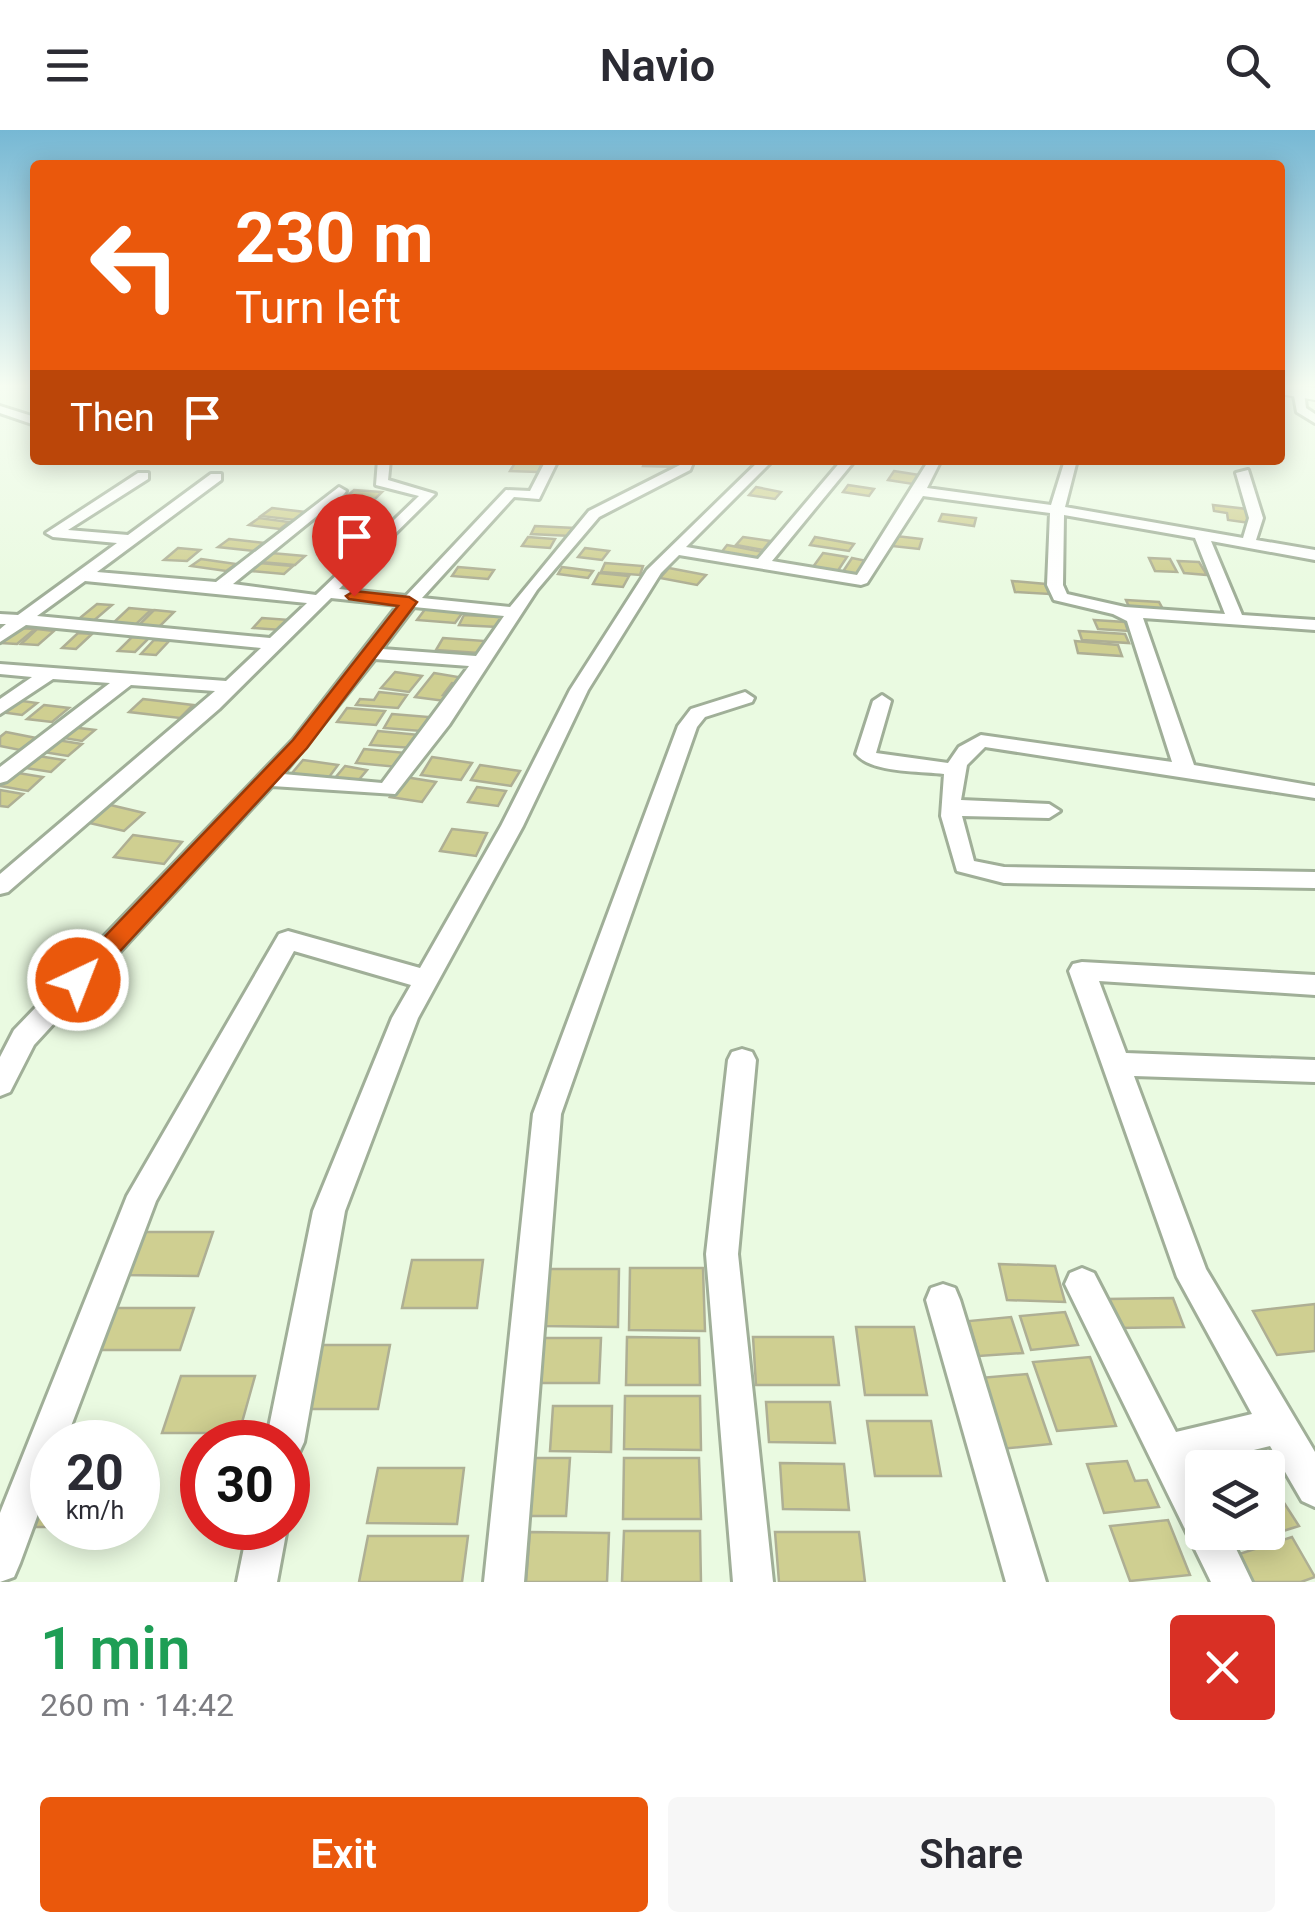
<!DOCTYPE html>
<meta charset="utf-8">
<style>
body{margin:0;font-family:Roboto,sans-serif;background:#f7f7f7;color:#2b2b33;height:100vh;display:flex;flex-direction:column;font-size:38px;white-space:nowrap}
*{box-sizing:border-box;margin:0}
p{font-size:32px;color:#7c7c81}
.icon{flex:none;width:55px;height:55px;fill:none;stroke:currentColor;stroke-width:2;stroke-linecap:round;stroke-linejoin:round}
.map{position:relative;height:1452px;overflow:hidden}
.sheet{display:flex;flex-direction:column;background:#fff;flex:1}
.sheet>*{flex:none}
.hud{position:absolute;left:30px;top:30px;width:1255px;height:305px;border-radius:10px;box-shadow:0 5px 25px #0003;background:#ea580c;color:#fff;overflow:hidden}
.controls{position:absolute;left:1185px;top:1320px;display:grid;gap:20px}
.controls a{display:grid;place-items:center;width:100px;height:100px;border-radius:10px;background:#fff;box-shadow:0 5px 25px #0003;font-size:50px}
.speed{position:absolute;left:30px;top:1290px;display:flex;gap:20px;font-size:50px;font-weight:700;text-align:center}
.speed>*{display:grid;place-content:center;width:130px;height:130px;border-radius:50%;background:#fff;box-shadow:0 5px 25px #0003;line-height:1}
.speed small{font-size:25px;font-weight:400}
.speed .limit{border:15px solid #d22;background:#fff;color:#111}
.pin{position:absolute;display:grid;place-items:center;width:85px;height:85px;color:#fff;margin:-102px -42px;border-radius:50% 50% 50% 0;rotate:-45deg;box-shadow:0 0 10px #0007}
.pin .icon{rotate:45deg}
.me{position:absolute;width:110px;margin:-55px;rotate:43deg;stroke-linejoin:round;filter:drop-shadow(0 0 8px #0008)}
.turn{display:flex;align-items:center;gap:35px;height:210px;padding:0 40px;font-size:45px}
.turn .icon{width:130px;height:130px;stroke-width:2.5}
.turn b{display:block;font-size:70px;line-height:85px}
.then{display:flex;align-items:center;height:95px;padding:0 40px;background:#0003;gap:20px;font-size:38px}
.round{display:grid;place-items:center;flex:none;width:105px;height:105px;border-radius:10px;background:#f7f7f7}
.summary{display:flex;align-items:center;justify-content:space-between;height:170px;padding:0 40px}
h1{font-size:60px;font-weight:600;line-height:75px;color:#1e9e55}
.primary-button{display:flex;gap:20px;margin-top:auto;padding:20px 40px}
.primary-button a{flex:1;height:115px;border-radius:10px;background:#ea580c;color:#fff;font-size:40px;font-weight:600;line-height:115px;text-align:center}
.primary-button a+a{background:#f7f7f7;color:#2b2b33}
header{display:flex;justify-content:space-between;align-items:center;height:130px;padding:0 40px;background:#fff;font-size:45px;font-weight:600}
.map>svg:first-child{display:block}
.building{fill:#cfcf91;stroke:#aeaf94;stroke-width:2.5}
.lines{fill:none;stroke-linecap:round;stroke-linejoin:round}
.minor-casing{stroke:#a0af98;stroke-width:6}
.major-casing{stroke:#a0af98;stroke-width:4}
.minor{fill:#fff;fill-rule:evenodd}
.major{fill:#fff;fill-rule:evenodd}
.route{fill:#ea580c;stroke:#983908;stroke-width:2.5}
</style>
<header><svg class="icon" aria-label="menu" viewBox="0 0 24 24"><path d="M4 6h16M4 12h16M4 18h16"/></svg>Navio<svg class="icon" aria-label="search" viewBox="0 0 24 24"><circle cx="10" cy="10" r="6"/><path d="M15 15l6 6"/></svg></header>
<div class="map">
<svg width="1315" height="1452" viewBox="0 0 1315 1452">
<rect width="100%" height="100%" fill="#eafae1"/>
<g class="building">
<polygon points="645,330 681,330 680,337 643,336"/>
<polygon points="515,333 542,334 538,342 510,341"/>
<polygon points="894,341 919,345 913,354 888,350"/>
<polygon points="848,355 874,359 869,366 843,362"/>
<polygon points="756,357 781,362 775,369 749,365"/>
<polygon points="354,360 382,362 375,369 346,367"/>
<polygon points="1213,375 1247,379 1250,393 1228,390 1227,383 1214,381"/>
<polygon points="272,378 305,382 295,390 261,386"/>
<polygon points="942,384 976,388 974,396 939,391"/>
<polygon points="259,388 289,392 280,399 249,395"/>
<polygon points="535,396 574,398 571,406 531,404"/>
<polygon points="334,404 368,406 361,415 326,413"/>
<polygon points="896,406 922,409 919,419 892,416"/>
<polygon points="528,407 555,409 550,418 522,416"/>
<polygon points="743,407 770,411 763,420 736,415"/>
<polygon points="815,407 854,414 849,421 810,415"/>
<polygon points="229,409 264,413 254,421 218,417"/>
<polygon points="326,414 359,416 352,425 318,424"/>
<polygon points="727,415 763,422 757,430 720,424"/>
<polygon points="178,418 200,420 187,431 164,430"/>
<polygon points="585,418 609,421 602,430 578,427"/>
<polygon points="271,423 305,426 295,435 260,432"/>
<polygon points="823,423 847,427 837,442 813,437"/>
<polygon points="852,428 867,431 858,445 842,443"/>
<polygon points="1149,428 1170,429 1177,442 1155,441"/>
<polygon points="201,429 236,434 226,441 191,436"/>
<polygon points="1178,431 1199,432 1207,445 1184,443"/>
<polygon points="259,433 293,436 284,444 250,441"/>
<polygon points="605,433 643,436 640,445 601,442"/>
<polygon points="458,437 494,440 488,449 452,446"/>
<polygon points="562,437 593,441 588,448 558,444"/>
<polygon points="669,438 706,445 697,455 660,448"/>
<polygon points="599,443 629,446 623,457 593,454"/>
<polygon points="1012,451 1046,454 1049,464 1015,462"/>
<polygon points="1126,470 1159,472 1164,481 1130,479"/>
<polygon points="97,474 112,475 91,493 75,492"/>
<polygon points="129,478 151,480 133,497 110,496"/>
<polygon points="426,478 463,482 455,493 417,490"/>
<polygon points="154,480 174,482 158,498 138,496"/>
<polygon points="464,485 502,487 498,497 459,495"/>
<polygon points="262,488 290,490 281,500 253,498"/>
<polygon points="1094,490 1125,492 1128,501 1098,499"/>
<polygon points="17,498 35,499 17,514 0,513"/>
<polygon points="37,499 54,501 38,515 21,514"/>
<polygon points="1079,501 1125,504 1129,513 1082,510"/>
<polygon points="78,503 92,504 76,519 62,518"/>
<polygon points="132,507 149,508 135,522 118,521"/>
<polygon points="443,508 485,511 479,523 436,520"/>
<polygon points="154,510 169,511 156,525 141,524"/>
<polygon points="1075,511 1118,515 1122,526 1078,523"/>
<polygon points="395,542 422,546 409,562 381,558"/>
<polygon points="434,543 464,548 458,554 452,553 443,565 450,566 445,571 415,567"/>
<polygon points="379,562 407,565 398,578 356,575 360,569 374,570"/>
<polygon points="143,569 193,575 180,588 129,582"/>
<polygon points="15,570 37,573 22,585 0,582"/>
<polygon points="44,575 69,578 52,592 27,589"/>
<polygon points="347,578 385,581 376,595 337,592"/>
<polygon points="392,584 429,587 421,601 384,598"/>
<polygon points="71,597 95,600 82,611 58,607"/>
<polygon points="378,601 420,605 413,618 370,615"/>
<polygon points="6,602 36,608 20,620 0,616 0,607"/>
<polygon points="51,609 82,614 68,626 37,621"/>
<polygon points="364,619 406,623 398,637 356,633"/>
<polygon points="32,625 64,630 51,642 19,637"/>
<polygon points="432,627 472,633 461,650 421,645"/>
<polygon points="303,630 338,635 324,654 288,648"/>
<polygon points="480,635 520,641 511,656 471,650"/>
<polygon points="345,636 367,640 352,658 330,654"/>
<polygon points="12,642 43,647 28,661 0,656"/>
<polygon points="405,647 436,652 422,672 390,667"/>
<polygon points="477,657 506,661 498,676 468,672"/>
<polygon points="0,660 23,664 8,677 0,676"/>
<polygon points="102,673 144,683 124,701 81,691"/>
<polygon points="452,699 487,703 476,726 440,721"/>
<polygon points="133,705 182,712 164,734 114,727"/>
<polygon points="141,1102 213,1102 198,1146 123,1145"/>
<polygon points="412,1130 483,1130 477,1178 402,1178"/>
<polygon points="999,1134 1055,1136 1065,1172 1007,1170"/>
<polygon points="630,1138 703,1138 705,1201 629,1200"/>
<polygon points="548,1139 619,1139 618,1197 542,1196"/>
<polygon points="1173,1168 1184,1197 1117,1198 1107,1169"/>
<polygon points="1315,1174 1315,1221 1277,1225 1253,1181"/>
<polygon points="116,1178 194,1178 180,1220 99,1220"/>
<polygon points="1065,1182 1078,1215 1031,1220 1020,1186"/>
<polygon points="1011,1187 1023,1223 979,1226 969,1191"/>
<polygon points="856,1197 914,1197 927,1265 865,1265"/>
<polygon points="627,1207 699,1208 700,1255 626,1255"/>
<polygon points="753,1207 833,1207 839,1255 756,1255"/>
<polygon points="541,1208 601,1208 599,1253 537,1253"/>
<polygon points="320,1215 390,1215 378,1279 305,1279"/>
<polygon points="1090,1227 1116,1296 1057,1301 1033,1232"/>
<polygon points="1027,1244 1051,1314 1000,1319 979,1248"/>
<polygon points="181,1246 255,1246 239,1303 162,1303"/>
<polygon points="625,1266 700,1266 701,1320 624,1319"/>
<polygon points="766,1272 830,1272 835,1313 769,1312"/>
<polygon points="553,1276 612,1276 611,1322 550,1321"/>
<polygon points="867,1291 931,1291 941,1346 875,1346"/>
<polygon points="524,1328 570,1328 566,1386 519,1386"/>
<polygon points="624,1328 699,1328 701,1389 623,1389"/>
<polygon points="1127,1331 1135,1351 1147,1350 1159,1377 1104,1383 1087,1334"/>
<polygon points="780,1333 844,1334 849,1380 783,1379"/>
<polygon points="378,1338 464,1338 457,1394 367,1393"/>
<polygon points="52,1344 52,1397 31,1397"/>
<polygon points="1268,1348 1299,1396 1229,1418 1220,1402 1268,1402"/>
<polygon points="1168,1390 1190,1445 1130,1451 1110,1396"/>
<polygon points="624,1401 700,1401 701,1452 622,1452"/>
<polygon points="530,1402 609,1403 607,1452 526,1452"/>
<polygon points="775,1402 859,1402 865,1452 779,1452"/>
<polygon points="368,1406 468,1406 462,1452 359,1452"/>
<polygon points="1292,1407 1315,1447 1301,1452 1244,1452 1230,1427"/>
</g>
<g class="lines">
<defs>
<g id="minor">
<polygon points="1280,254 1315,258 1315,264 1304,262 1306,278 1315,284 1315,293 1297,282 1293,260 1280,258"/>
<polygon points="0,276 35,287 35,295 0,283"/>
<path d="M378,330h12l-2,20 47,14 -96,95 67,7 100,-106 24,1 16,-31h12l-19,39 -25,-2 -92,101 88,9 79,-96 91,-46 2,-5h12l-4,10 -91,47 -62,73 -88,135 -54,69 -123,-8 -238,259 -24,47 -10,4v-39l14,-27 279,-290 105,-135 -67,-7 -112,111 -211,183 -8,2v-20l215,-183 -84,-6 -124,96 -7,2v-16l110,-84 -57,-4 -53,35v-15l32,-22 -32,-3v-10l226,17 35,-33 -235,-23 -26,17v-13l6,-5h-6v-10l18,1 99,-72 -64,-6 -7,-4 92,-60h10v6l-80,51 60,5 83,-61h10v6l-124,92 119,10 123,-95 7,4 -2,3 -111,90 83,11 103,-99 -43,-11zM85,451l222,22 -37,35 -233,-22zM414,477l90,9 -28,40 -94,-7zM375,529l94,7 -87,117 -99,-9z"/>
<path d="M760,330h13l-87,87 72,12 84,-99h13l-83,101 85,14 72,-115h12l-14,28 124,17 14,-45h12l-12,47 178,31 6,-20 -13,-45 12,-3 15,48 -7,22 59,10v10l-104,-19 31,74 73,5v10l-172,-12 51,147 121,21v12l-330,-51 -18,18 -6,35 88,4 11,7 -11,7 -87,-2 12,45 30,6 311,5v16l-311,-5 -47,-12 -16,-55 3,-42c-24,-3 -73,-1 -88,-20l17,-53 9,-6 9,6 -15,52 72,10 11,-16 22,-12 191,27 -45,-141 -14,-7 -59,-14 -7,-15 3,-72 -127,-17 -56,87 -6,2 -182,-30 -18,18 -73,117 -65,136 -105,192 -73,193 -41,231 -6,13 -10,4v-17h-22l47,-231 79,-193 19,-33 -117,-34 -138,250 -91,241h-13v34l-32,87 -6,14 -14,5v-69l127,-317 152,-262 9,-3 132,37 81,-142 69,-136 77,-120zM1064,385l131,23 30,76 -100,-7 -58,-13 -4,-9z"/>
<polygon points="745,562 754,568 752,572 705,587 697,597 561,984 524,1452 484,1452 533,984 678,596 691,579"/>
<polygon points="1082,832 1315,845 1315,865 1099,851 1126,923 1315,930 1315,952 1134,946 1206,1139 1315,1322 1315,1377 1302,1371 1270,1316 1193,1335 1202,1353 1202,1402 1228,1402 1252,1452 1211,1452 1065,1154 1070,1143 1082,1138 1094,1143 1176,1302 1252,1284 1177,1147 1069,841 1073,834"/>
<polygon points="742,919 752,922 756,930 738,1124 773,1452 733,1452 706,1124 728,930 732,922"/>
<polygon points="943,1154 955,1158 960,1170 1046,1452 1006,1452 926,1170 931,1158"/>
<polygon points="248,1398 287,1398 277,1452 237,1452"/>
</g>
<polygon id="major" points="1280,256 1315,262 1315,270 1280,264"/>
</defs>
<use href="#minor" class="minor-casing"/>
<use href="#major" class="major-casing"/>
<use href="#minor" class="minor"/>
<use href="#major" class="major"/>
</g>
<linearGradient id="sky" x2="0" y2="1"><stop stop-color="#76b8d4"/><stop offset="0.56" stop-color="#f6fdf2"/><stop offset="1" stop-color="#f6fdf2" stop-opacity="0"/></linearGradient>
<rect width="1315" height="457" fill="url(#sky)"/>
<polygon class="route" points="354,461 409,467 417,472 307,618 87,857 69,857 65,850 69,844 293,610 398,476 349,469 346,466"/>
</svg>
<div class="controls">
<a><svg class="icon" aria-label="layers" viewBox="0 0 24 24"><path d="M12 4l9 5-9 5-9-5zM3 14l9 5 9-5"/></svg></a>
</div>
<div class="speed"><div>20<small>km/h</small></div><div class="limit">30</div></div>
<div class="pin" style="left:354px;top:466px;background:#d93025"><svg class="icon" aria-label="arrive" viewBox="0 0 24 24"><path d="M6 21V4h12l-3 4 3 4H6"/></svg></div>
<svg class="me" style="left:78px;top:850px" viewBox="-20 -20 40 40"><circle r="17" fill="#ea580c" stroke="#fff" stroke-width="3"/><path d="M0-11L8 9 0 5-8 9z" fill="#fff"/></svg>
<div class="hud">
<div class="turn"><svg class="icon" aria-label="left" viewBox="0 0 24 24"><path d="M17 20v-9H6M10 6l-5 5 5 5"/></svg><div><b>230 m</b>Turn left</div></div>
<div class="then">Then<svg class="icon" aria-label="arrive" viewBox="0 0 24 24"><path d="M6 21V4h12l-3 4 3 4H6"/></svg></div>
</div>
</div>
<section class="sheet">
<div class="summary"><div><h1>1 min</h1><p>260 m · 14:42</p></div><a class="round" style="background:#d93025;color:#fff"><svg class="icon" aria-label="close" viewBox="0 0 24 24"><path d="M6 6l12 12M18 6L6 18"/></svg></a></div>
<div class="primary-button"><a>Exit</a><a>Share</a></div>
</section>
